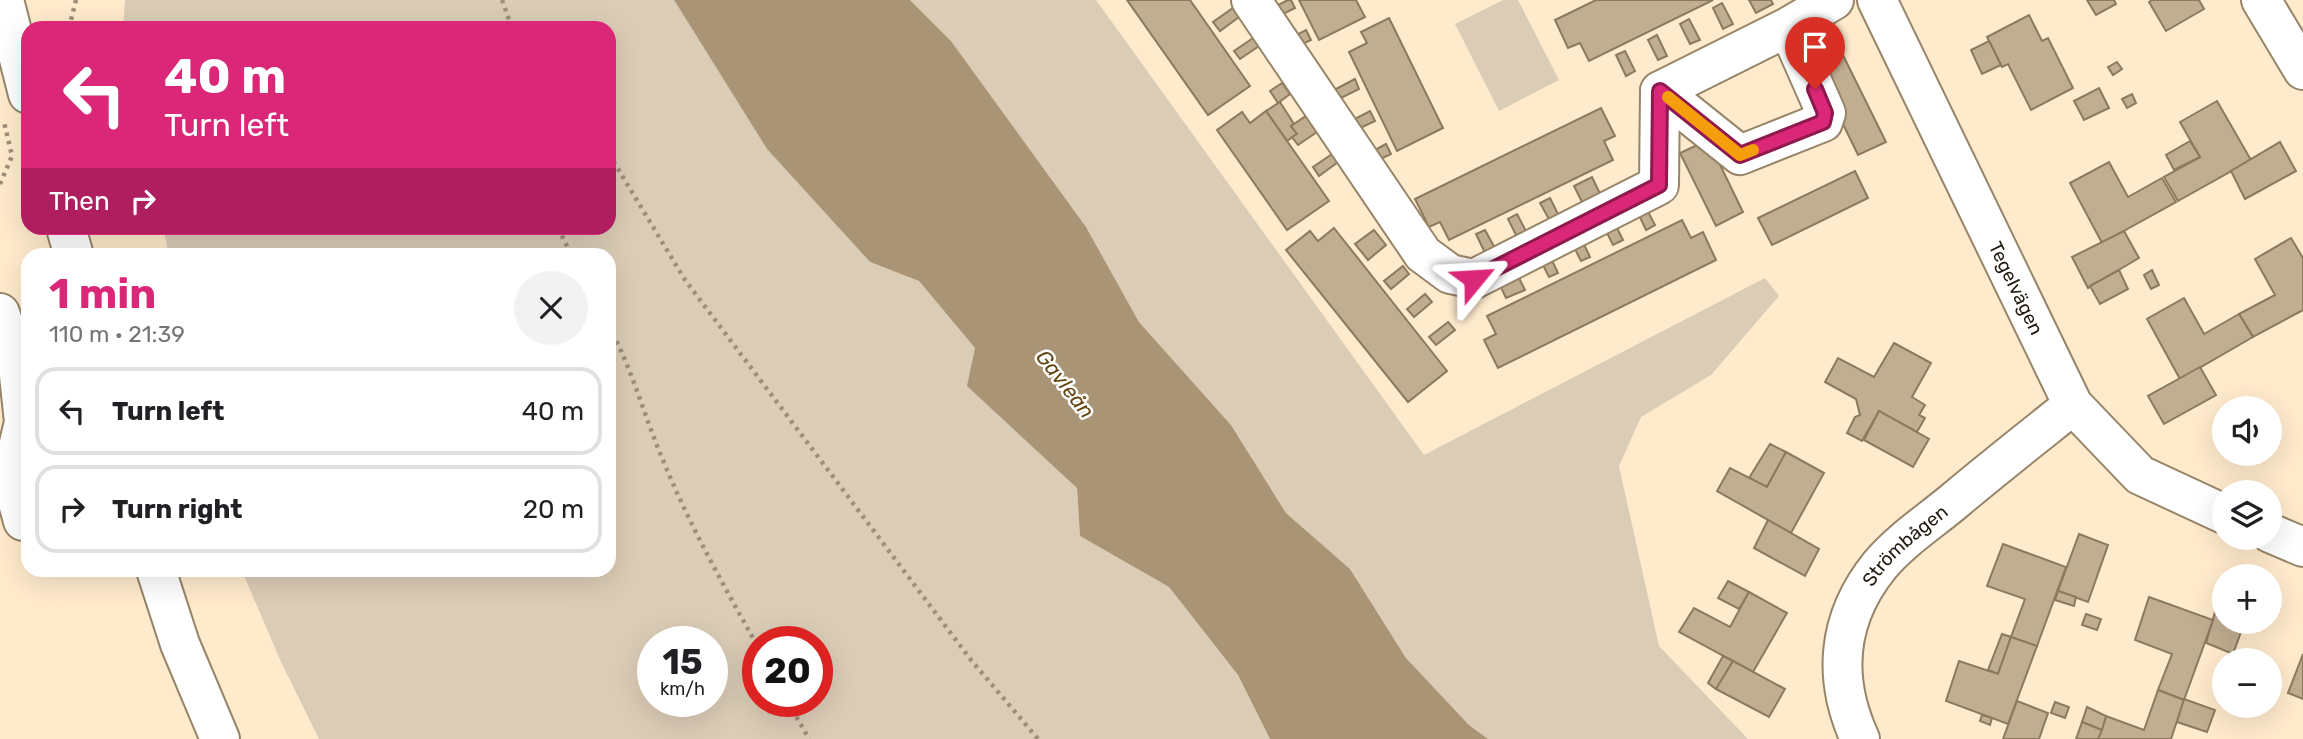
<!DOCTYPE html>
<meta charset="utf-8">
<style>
body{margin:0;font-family:Rubik,sans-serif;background:#f2f2f2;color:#202124;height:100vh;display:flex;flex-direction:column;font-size:26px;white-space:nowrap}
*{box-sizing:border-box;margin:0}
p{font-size:23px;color:#757577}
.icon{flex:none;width:38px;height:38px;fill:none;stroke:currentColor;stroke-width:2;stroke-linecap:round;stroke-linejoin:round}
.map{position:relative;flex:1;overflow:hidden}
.sheet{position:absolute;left:21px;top:248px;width:595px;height:329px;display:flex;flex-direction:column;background:#fff;border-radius:21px;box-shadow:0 7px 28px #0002}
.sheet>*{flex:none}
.top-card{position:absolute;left:21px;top:21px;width:595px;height:214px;border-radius:21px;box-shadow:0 7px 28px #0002;background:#db2777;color:#fff;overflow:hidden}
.controls{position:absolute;left:2212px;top:396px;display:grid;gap:14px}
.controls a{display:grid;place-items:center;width:70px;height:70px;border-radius:50%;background:#fff;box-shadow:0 7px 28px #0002;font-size:35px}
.speed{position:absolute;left:637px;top:626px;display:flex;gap:14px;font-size:35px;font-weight:700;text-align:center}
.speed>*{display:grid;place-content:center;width:91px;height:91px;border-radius:50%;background:#fff;box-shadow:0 7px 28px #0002;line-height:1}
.speed small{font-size:18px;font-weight:400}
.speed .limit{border:10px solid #d22;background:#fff;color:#111}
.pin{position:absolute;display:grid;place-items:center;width:60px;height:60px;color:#fff;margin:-72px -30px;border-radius:50% 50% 50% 0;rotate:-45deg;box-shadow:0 0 7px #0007}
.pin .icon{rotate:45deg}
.me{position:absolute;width:77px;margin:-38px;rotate:63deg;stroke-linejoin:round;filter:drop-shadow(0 0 5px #0008)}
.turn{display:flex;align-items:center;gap:24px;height:147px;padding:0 28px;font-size:32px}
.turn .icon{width:91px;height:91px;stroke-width:2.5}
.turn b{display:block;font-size:49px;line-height:60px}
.then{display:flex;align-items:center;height:66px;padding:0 28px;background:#0003;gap:14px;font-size:26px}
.round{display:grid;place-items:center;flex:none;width:74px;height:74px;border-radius:37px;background:#f2f2f2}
.head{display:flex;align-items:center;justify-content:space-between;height:119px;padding:0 28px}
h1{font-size:42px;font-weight:700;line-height:52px;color:#db2777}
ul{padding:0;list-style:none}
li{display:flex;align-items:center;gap:21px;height:88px;margin:0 14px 10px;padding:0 14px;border:4px solid #e0e0e0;border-radius:21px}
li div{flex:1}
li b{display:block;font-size:26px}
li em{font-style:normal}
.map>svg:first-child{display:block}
.green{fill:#dbccb6;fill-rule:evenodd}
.water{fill:#a99576}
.building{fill:#c1ae91;stroke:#8c7a5e;stroke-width:2}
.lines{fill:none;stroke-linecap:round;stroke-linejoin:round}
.minor-casing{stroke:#978569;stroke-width:42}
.major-casing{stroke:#978569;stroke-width:42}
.path{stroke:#9e8f79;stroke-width:4.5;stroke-dasharray:3.5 5;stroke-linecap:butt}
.minor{stroke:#fff;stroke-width:38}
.major{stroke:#fff;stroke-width:38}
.route-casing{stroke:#8e194d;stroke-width:18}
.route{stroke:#db2777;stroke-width:12}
.slow{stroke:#f59e0b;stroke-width:12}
.labels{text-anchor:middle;stroke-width:5;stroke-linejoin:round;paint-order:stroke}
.street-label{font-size:19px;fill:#211a0f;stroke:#fff}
.water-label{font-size:21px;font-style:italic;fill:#644610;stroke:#fff}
</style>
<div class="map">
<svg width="2303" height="739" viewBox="0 0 2303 739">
<rect width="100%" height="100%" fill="#ffeacc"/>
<g class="green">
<path d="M125,0h549l93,149 103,113 49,19 56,67 102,140 3,48 89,51 69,88 32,64h-951l-38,-77 -39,-91 367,-1v-314l-440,-1 -6,-27h446v-200h-486zM653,642h59v60h-59zM758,642h59v60h-59z"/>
<polygon points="910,0 1096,0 1424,455 1765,278 1779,296 1711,375 1641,417 1619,466 1659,646 1748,739 1488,739 1469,725 1406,658 1350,569 1286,513 1231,425 1139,322 1086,227 951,41"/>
<polygon points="1503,0 1518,0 1559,80 1499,111 1455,24"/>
</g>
<polygon class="water" points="674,0 910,0 951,41 1086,227 1139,322 1231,425 1286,513 1350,569 1406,658 1469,725 1488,739 1270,739 1238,675 1169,587 1080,536 1077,488 967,386 975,348 919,281 870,262 767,149"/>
<g class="building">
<polygon points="1127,0 1190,0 1250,86 1208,115"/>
<polygon points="1288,0 1291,0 1295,8 1275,18 1270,9"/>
<polygon points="1299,0 1356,0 1365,17 1319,40"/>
<polygon points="1596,0 1713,0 1589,61 1580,43 1568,48 1555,20"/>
<polygon points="1749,0 1771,0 1773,4 1756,13"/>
<polygon points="2087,0 2114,0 2116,4 2096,15"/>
<polygon points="2152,0 2199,0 2204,9 2166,31 2149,2"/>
<polygon points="1722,3 1733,24 1723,29 1713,8"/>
<polygon points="1233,8 1239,17 1220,31 1213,22"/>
<polygon points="2029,15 2042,41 2048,38 2073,88 2031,110 2008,64 2002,67 1987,37"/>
<polygon points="1389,18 1443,128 1397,151 1349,52 1367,43 1361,32"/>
<polygon points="1689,19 1700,40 1690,44 1680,24"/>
<polygon points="1306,30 1311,40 1290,50 1285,41"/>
<polygon points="1657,35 1667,56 1658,60 1648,40"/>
<polygon points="1833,35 1886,142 1858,155 1806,48"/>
<polygon points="1253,38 1259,46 1240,59 1234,51"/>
<polygon points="1989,41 2001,65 1982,74 1971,50"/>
<polygon points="1625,51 1635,71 1626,76 1616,55"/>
<polygon points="2117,62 2122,69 2113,75 2108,67"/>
<polygon points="1355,79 1359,89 1339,99 1334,90"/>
<polygon points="1282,83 1290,94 1278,103 1270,91"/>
<polygon points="2099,88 2109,108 2084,120 2074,101"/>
<polygon points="2132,94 2136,103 2127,108 2122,99"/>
<polygon points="2217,101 2251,160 2178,201 2164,177 2200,157 2180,122"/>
<polygon points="1280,102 1294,124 1291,126 1297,134 1287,141 1266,111"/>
<polygon points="1601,108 1615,136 1604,141 1613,160 1449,240 1440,222 1429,227 1415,199"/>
<polygon points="1266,111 1329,201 1287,230 1217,130 1242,112 1250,123"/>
<polygon points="1370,111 1375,121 1354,131 1349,122"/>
<polygon points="1306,116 1317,132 1298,145 1292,137 1297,134 1291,126"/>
<polygon points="1708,140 1743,212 1716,226 1680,153"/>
<polygon points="2190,141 2200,157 2174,170 2166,155"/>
<polygon points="2280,142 2296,171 2245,199 2231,171"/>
<polygon points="1386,144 1391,154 1370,164 1366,155"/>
<polygon points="1332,154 1338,162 1319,176 1313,167"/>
<polygon points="2109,162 2128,197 2162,178 2176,202 2102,243 2070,183"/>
<polygon points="1855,171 1868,198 1772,245 1758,218"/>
<polygon points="1592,177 1602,198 1584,206 1574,186"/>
<polygon points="1550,198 1560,218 1551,223 1540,203"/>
<polygon points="1644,204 1655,225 1646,230 1636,209"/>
<polygon points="1517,214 1528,235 1518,239 1508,219"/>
<polygon points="1613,220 1623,240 1613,245 1603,225"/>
<polygon points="1682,220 1691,238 1703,232 1716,260 1498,368 1484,340 1496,334 1487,316"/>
<polygon points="1334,228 1447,371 1408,402 1286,250 1310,231 1318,241"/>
<polygon points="1374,230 1386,245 1368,260 1355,244"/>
<polygon points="1485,230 1496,250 1486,255 1476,234"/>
<polygon points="2124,231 2139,258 2088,288 2072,257"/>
<polygon points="1580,236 1590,257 1581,261 1571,241"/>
<polygon points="2291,238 2303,258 2303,310 2253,337 2239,314 2275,295 2255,259"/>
<polygon points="1548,252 1558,273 1549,277 1539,257"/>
<polygon points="1403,266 1409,274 1391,289 1384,281"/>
<polygon points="1514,268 1525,290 1506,298 1496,277"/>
<polygon points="2119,270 2128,289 2100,304 2090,286"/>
<polygon points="2152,270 2159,285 2151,289 2144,275"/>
<polygon points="1425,294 1432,302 1414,317 1407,309"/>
<polygon points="2184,298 2204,334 2239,314 2253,337 2180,379 2147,319"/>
<polygon points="1448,322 1455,330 1436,345 1429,337"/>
<polygon points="1894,343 1931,363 1912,397 1925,405 1919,415 1925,418 1917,432 1879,411 1862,441 1847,433 1855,417 1860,415 1856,399 1825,382 1838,358 1874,377"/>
<polygon points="2200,367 2216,395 2164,424 2148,396"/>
<polygon points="1879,411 1929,439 1913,467 1864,440"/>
<polygon points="1770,444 1786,452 1767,487 1749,478"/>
<polygon points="1786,452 1824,473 1791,533 1717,491 1730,468 1767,487"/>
<polygon points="1768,520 1819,549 1805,576 1754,548"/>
<polygon points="2079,534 2108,545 2088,602 2058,591"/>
<polygon points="2003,544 2066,567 2037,646 2011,637 2025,599 1987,586"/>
<polygon points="1728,581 1749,592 1739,609 1718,598"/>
<polygon points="2222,588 2224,621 2245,621 2233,654 2206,643"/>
<polygon points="2058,591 2076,597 2074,606 2055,600"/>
<polygon points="1749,592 1787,613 1753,672 1679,632 1694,608 1730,627"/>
<polygon points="2149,597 2213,620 2184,700 2158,690 2172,654 2135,640"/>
<polygon points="2086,614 2101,619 2097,630 2082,625"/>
<polygon points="2002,634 2011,637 1998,674 1988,670"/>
<polygon points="2011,637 2037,646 2008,724 1946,701 1959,661 1998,674"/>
<polygon points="2303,654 2303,699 2288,693"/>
<polygon points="1723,656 1733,661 1716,689 1708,683"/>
<polygon points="1733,661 1785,689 1769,717 1716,689"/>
<polygon points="2158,690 2184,700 2171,739 2098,739 2106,716 2144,730"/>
<polygon points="2184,699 2215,710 2207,732 2177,722"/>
<polygon points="2017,701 2048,713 2039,739 2003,739"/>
<polygon points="2055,702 2069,707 2065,718 2051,713"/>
<polygon points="2087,707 2106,716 2102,730 2082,722"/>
<polygon points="1982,715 1992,718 1990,725 1980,721"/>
<polygon points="2082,722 2102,730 2098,739 2076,739"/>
</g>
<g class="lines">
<defs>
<g id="minor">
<polyline points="1251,0 1423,254 1450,274 1474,279 1659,185 1660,91"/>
<path id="s1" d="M1877,0l196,405 67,70 84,39"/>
<polyline points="2261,0 2303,70"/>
<polyline points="1788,27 1826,113 1823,122 1740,155 1660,91 1788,27 1834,0"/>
<polyline points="0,313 18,366 24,422 11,477"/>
<polyline points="0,462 11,477 23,521"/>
<polyline points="2270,533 2303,547"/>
<path id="s2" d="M1860,739c-28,-61 -23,-121 20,-174 20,-24 49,-43 73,-63 39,-33 80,-65 120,-97"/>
</g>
<g id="major">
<polyline points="4,0 28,94"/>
<polyline points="66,228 74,256"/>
<polyline points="156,570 180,644 220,739"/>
</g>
</defs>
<use href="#minor" class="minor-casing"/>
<use href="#major" class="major-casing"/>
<g class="path">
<polyline points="502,0 512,28"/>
<polyline points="69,28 76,0"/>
<polyline points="609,154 685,280 971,660 1038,739"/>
<polyline points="0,184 12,156 4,122"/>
<polyline points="558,228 572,256"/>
<path d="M609,326c24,45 36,93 56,139 26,63 60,123 93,182"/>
<polyline points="788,702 809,739"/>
</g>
<use href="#minor" class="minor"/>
<use href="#major" class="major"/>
</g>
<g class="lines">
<defs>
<polyline id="route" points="1474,279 1659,185 1660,91 1740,155 1823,122 1825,113 1815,89"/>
</defs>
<use href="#route" class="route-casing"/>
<use href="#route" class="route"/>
<polyline class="slow" points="1668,97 1740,155 1753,150"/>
</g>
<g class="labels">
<g class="street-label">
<text dy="7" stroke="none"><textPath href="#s1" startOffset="320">Tegelvägen</textPath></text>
<text dy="7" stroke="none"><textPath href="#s2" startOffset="217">Strömbågen</textPath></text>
</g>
<g class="water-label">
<text transform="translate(1065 384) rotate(52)" y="7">Gavleån</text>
</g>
</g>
</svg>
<div class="controls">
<a><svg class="icon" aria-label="sound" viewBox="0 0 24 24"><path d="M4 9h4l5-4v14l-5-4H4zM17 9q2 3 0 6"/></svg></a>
<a><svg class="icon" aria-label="layers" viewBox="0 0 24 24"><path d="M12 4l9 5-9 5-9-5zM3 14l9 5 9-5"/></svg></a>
<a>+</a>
<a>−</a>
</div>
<div class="speed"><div>15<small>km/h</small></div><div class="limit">20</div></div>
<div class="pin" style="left:1815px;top:89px;background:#d93025"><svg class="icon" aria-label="arrive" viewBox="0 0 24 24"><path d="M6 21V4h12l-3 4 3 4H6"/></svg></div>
<svg class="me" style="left:1474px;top:279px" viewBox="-20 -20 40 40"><path d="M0-17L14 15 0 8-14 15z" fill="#db2777" stroke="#fff" stroke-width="4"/></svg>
<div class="top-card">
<div class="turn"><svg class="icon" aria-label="left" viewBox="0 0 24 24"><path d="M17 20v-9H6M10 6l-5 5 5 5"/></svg><div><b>40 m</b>Turn left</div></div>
<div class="then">Then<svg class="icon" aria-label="right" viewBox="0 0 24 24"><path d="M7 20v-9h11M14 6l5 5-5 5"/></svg></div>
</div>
<section class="sheet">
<div class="head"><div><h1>1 min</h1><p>110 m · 21:39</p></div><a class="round"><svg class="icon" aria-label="close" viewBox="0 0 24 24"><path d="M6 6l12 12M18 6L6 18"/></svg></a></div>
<ul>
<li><svg class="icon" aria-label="left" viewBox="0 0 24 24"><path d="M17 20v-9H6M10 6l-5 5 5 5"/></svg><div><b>Turn left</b></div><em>40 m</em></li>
<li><svg class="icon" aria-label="right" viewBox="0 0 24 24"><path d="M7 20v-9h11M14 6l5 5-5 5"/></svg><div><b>Turn right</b></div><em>20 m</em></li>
</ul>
</section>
</div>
